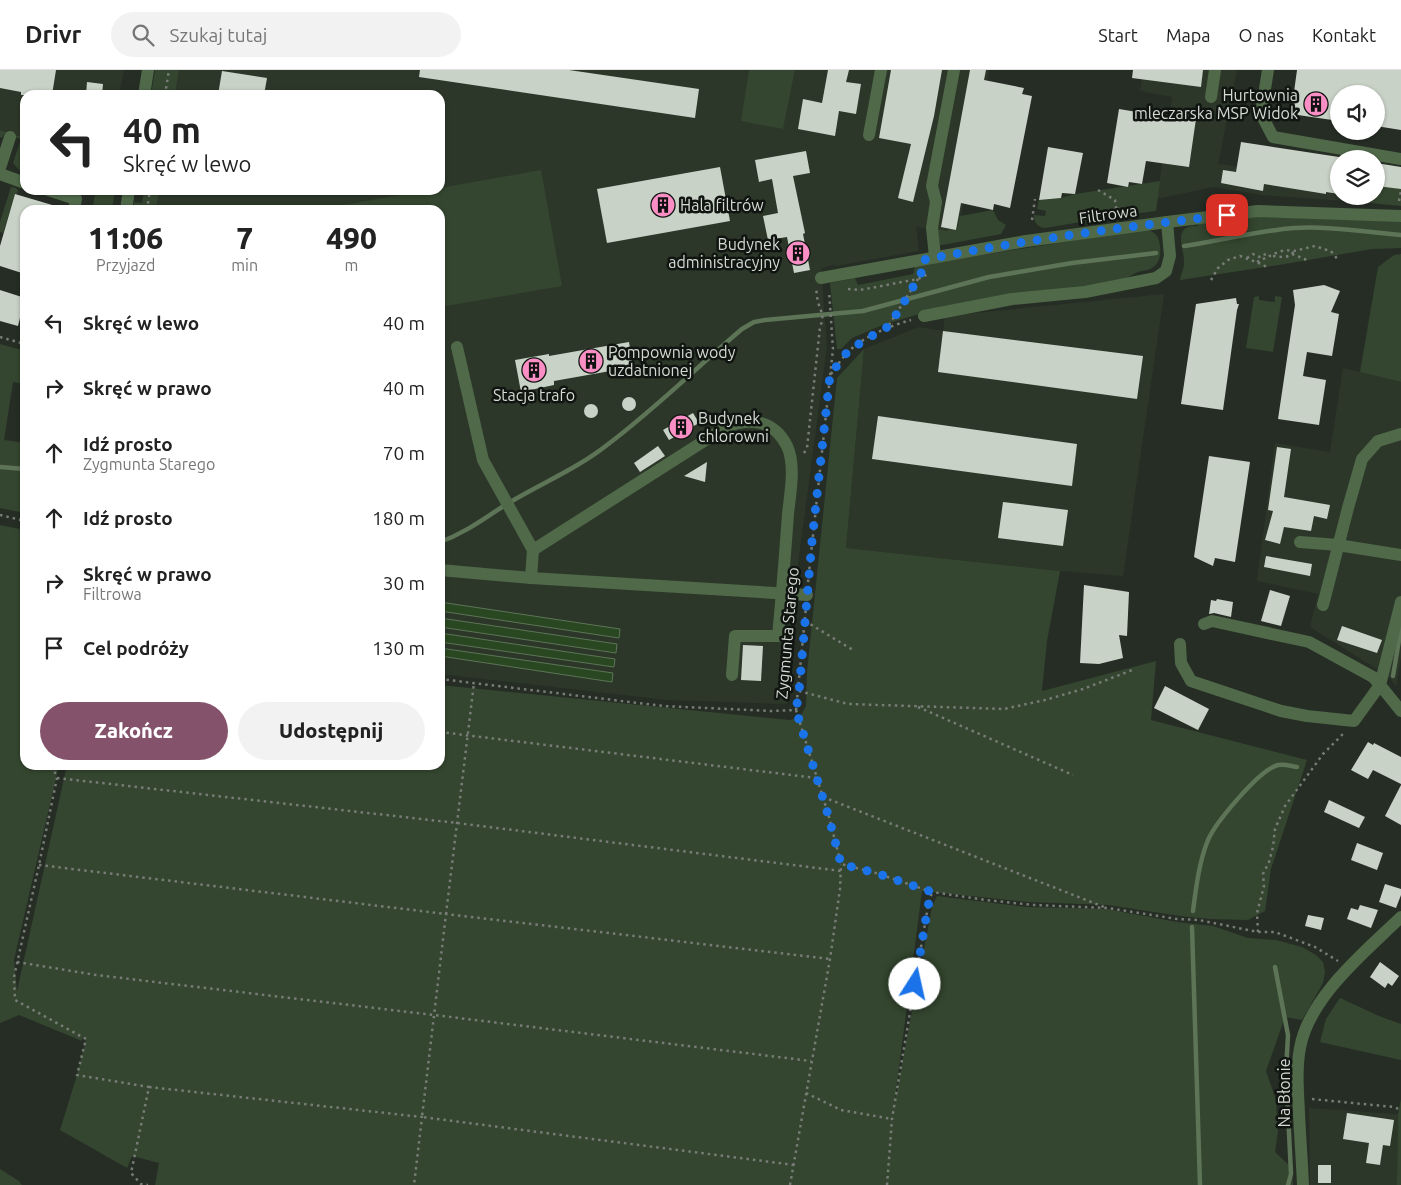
<!DOCTYPE html>
<html lang="pl">
<meta charset="utf-8">
<style>
body{margin:0;font-family:Ubuntu,sans-serif;background:#f2f2f2;color:#222;height:100vh;display:flex;flex-direction:column;font-size:19px;white-space:nowrap}
*{box-sizing:border-box;margin:0}
p{font-size:16px;color:#767676}
.icon{flex:none;width:28px;height:28px;fill:none;stroke:currentColor;stroke-width:2;stroke-linecap:round;stroke-linejoin:round}
.map{position:relative;flex:1;overflow:hidden}
.details{position:absolute;left:20px;top:135px;width:425px;height:565px;display:flex;flex-direction:column;background:#fff;border-radius:15px;box-shadow:0 1px 4px #0004}
.details>*{flex:none}
.top-card{position:absolute;left:20px;top:20px;width:425px;height:105px;border-radius:15px;box-shadow:0 1px 4px #0004;background:#fff;color:#222;overflow:hidden}
.controls{position:absolute;left:1330px;top:15px;display:grid;gap:10px}
.controls a{display:grid;place-items:center;width:55px;height:55px;border-radius:50%;background:#fff;box-shadow:0 1px 4px #0004;font-size:25px}
.pin{position:absolute;display:grid;place-items:center;width:42px;height:42px;color:#fff;margin:-21px;border-radius:10px;box-shadow:0 2px 8px #0006}
.me{position:absolute;width:55px;margin:-28px;rotate:10deg;stroke-linejoin:round;filter:drop-shadow(0 0 4px #0008)}
.turn{display:flex;align-items:center;gap:18px;height:105px;padding:0 20px;font-size:22px}
.turn .icon{width:65px;height:65px;stroke-width:2.5}
.turn b{display:block;font-size:35px;line-height:42px}
.eta{display:flex;justify-content:space-evenly;align-items:center;height:85px;text-align:center}
.eta b{font-size:30px;font-weight:800;line-height:35px}
.button{display:flex;gap:10px;margin-top:auto;padding:10px 20px}
.button a{flex:1;height:58px;border-radius:30px;background:#84536b;color:#fff;font-size:20px;font-weight:800;line-height:58px;text-align:center}
.button a+a{background:#f2f2f2;color:#222}
ul{padding:0;list-style:none}
li{display:flex;align-items:center;gap:15px;height:65px;padding:0 20px}
li div{flex:1}
li b{display:block;font-size:19px}
li em{font-style:normal}
header{display:flex;align-items:center;gap:30px;box-sizing:border-box;height:70px;padding:0 25px;background:#fff;border-bottom:1px solid #e0e0e0}
header strong{font-size:24px}
nav{display:flex;gap:28px;margin-inline-start:auto;font-size:18px}
.search{width:350px;height:45px;background:#f2f2f2;display:flex;align-items:center;gap:12px;box-sizing:border-box;padding:0 18px;border-radius:28px;color:#767676;font-size:19px}
.map>svg:first-child{display:block}
.built{fill:#2c3729}
.green{fill:#34462f}
.water{fill:#294821;stroke:#5d7457}
.lines{fill:none;stroke-linecap:round;stroke-linejoin:round}
.stream{stroke:#5d7457;stroke-width:4.5}
.building{fill:#c9d2c7}
.path{stroke:#777c76;stroke-width:2.5;stroke-dasharray:2.5 4;stroke-linecap:butt}
.minor{stroke:#4f6949;stroke-width:12}
.route{stroke:#1a73e8;stroke-width:9;stroke-dasharray:0 16.2}
.labels{text-anchor:middle;stroke-width:5;stroke-linejoin:round;paint-order:stroke}
.poi-label{font-size:16px;fill:#d6dad5;stroke:#111511;text-anchor:start}
.street-label{font-size:16px;fill:#d6dad5;stroke:#111511}
</style>
<header>
<strong>Drivr</strong>
<div class="search"><svg class="icon" aria-label="search" viewBox="0 0 24 24"><circle cx="10" cy="10" r="6"/><path d="M15 15l6 6"/></svg>Szukaj tutaj</div>
<nav><a>Start</a><a>Mapa</a><a>O nas</a><a>Kontakt</a></nav>
</header>
<div class="map">
<svg width="1401" height="1115" viewBox="0 0 1401 1115">
<rect width="100%" height="100%" fill="#262d25"/>
<g class="built">
<polygon points="0,0 124,0 119,25 25,25 25,68 0,60"/>
<polygon points="179,0 749,0 742,51 783,58 795,0 989,0 958,160 949,161 916,157 919,181 836,196 832,195 821,199 827,276 794,524 787,634 667,630 440,604 440,140 156,140 159,120 440,120 440,25 175,25"/>
<polygon points="1143,0 1237,0 1218,94 1339,111 1339,126 1360,126 1359,132 1263,125 1213,117 1157,129 1172,27 1140,21"/>
<polygon points="1164,224 1123,506 1060,501 846,478 864,279 919,257 943,261 945,246"/>
<polygon points="1343,298 1401,312 1401,588 1396,617 1391,609 1383,603 1310,557 1318,524 1257,511 1275,373 1330,382"/>
<polygon points="1309,1038 1398,1044 1397,1115 1310,1115"/>
</g>
<g class="green">
<polygon points="155,0 179,0 175,25 151,25"/>
<polygon points="749,0 795,0 783,59 741,51"/>
<polygon points="0,60 19,66 25,63 25,102 19,100 13,93 21,69 4,64 2,68 0,67"/>
<polygon points="541,100 562,216 440,237 440,140 345,140 344,135 428,120 440,120 440,118"/>
<path d="M1160,111l-4,30 -39,5 -72,12c-8,-1 -11,-6 -11,-13l11,1 1,-5 -9,-2 2,-9 22,-2 14,-4z"/>
<polygon points="1376,116 1401,119 1401,136 1359,132 1360,126 1376,126"/>
<polygon points="11,117 16,118 18,121 17,124 15,124 3,163 0,162 0,152"/>
<polygon points="96,120 115,120 112,140 92,140"/>
<polygon points="144,120 159,120 156,140 133,140 134,132 142,133"/>
<polygon points="993,140 998,150 1006,155 1001,164 937,176 936,159 948,161 949,159 957,160 960,146"/>
<path d="M1259,147l142,4v27l-29,1 -93,16 -99,15c1,-7 5,-13 4,-20 0,-8 -8,-26 2,-32 3,-2 8,-2 12,-2v-5z"/>
<path d="M1144,159c8,2 13,4 15,12 3,12 2,25 -12,29 -4,1 -8,1 -11,3 -5,2 -10,5 -14,8l-192,30 -45,13 -33,14 -11,11h-4l-7,-66 25,-5 3,7 55,-11 2,-8z"/>
<polygon points="1401,184 1401,312 1360,302 1378,197 1394,185"/>
<polygon points="1259,226 1259,230 1275,232 1275,226 1282,227 1273,282 1246,278 1254,227"/>
<polygon points="0,274 25,281 25,314 13,312 4,370 25,373 25,443 0,438"/>
<polygon points="864,279 846,478 1060,501 1047,571 1042,621 1156,591 1151,650 1307,690 1271,799 1265,841 1248,850 1210,849 1180,846 1108,835 1028,832 922,821 894,1036 932,837 937,826 1027,837 1107,839 1177,852 1213,856 1248,868 1276,870 1302,877 1316,885 1323,892 1325,902 1323,913 1302,950 1285,947 1266,1001 1276,1030 1278,1061 1275,1082 1292,1098 1293,1115 155,1115 159,1093 132,1086 127,1098 60,1060 77,1005 86,969 83,967 82,971 19,945 0,953 0,455 25,460 25,695 59,695 14,890 17,921 67,695 440,695 440,615 790,650 800,647 806,636 807,602 837,308"/>
<polygon points="1340,928 1379,946 1401,954 1401,990 1320,972 1326,949"/>
<polygon points="1401,1029 1401,1115 1397,1115 1398,1044"/>
<polygon points="0,1099 19,1111 22,1115 0,1115"/>
</g>
<g class="water">
<polygon points="440,532 620,559 619,568 440,541"/>
<polygon points="440,548 617,574 616,583 440,557"/>
<polygon points="440,563 615,589 614,597 440,572"/>
<polygon points="440,578 613,603 612,612 440,586"/>
</g>
<g class="lines">
<g class="stream">
<path d="M1184,176c36,-5 72,-15 110,-18 35,-2 71,4 107,7"/>
<polyline points="0,397 25,399"/>
<path d="M440,472c28,-10 48,-27 72,-41 32,-19 66,-33 95,-56 48,-36 90,-78 135,-116l12,-7 11,-2 98,-9 126,-34 83,-14 84,-10"/>
<polyline points="1393,606 1401,558"/>
<path d="M1193,841c3,-23 6,-49 15,-71 8,-18 51,-70 70,-75 6,-1 13,1 19,2"/>
<polyline points="1192,857 1200,1115"/>
<polyline points="1275,897 1288,965 1286,1001 1291,1104 1288,1115"/>
</g>
</g>
<g class="building">
<polygon points="0,0 56,0 52,25 21,25 21,22 0,18"/>
<polygon points="420,0 569,0 699,19 695,48 419,7"/>
<polygon points="828,0 849,0 846,12 861,14 856,44 839,41 835,66 798,59 803,29 822,33"/>
<polygon points="891,0 942,0 934,46 913,132 898,128 911,74 879,68"/>
<polygon points="970,0 986,0 984,10 1024,18 1022,24 1032,26 1010,138 994,134 993,140 961,133 956,160 941,157"/>
<polygon points="1133,0 1203,0 1201,17 1132,8"/>
<polygon points="1297,0 1401,0 1401,60 1376,56 1376,24 1339,24 1339,51 1291,44"/>
<polygon points="222,1 267,8 264,25 218,25"/>
<polygon points="87,12 103,14 102,25 86,25"/>
<polygon points="1119,39 1173,48 1174,39 1197,42 1189,97 1146,91 1142,114 1129,112 1128,117 1107,113"/>
<polygon points="1241,72 1339,87 1339,124 1326,122 1326,124 1264,114 1263,121 1221,113 1223,100 1236,102"/>
<polygon points="1048,77 1083,83 1075,124 1062,123 1061,128 1039,130"/>
<polygon points="806,81 810,103 793,106 805,163 803,164 810,200 794,203 787,167 768,170 763,146 778,143 772,109 759,112 755,90"/>
<polygon points="1376,93 1401,97 1401,119 1376,116"/>
<polygon points="720,97 730,151 607,173 597,119"/>
<polygon points="15,124 59,137 58,140 25,140 25,204 0,196 0,176"/>
<polygon points="1324,215 1340,221 1331,242 1339,244 1332,286 1307,282 1303,306 1326,310 1319,355 1278,349 1295,235 1293,220"/>
<polygon points="0,220 25,228 18,256 0,251"/>
<polygon points="1236,228 1237,234 1239,234 1237,240 1223,340 1181,334 1196,234"/>
<polygon points="943,261 1143,286 1137,329 938,302"/>
<polygon points="629,272 633,297 554,311 554,315 521,322 515,290 549,284 549,286"/>
<circle cx="629" cy="334" r="7"/>
<circle cx="591" cy="341" r="7"/>
<polygon points="693,343 699,353 669,370 663,360"/>
<polygon points="878,346 1077,374 1072,416 872,389"/>
<polygon points="658,376 665,386 640,402 634,393"/>
<polygon points="1277,377 1291,379 1284,427 1330,435 1327,449 1314,446 1311,461 1284,457 1280,474 1265,470 1273,441 1268,440"/>
<polygon points="1209,386 1250,392 1235,492 1215,488 1213,496 1194,487"/>
<polygon points="707,392 705,412 684,406"/>
<polygon points="1003,432 1068,440 1063,476 998,468"/>
<polygon points="1266,486 1312,494 1310,506 1264,497"/>
<polygon points="1084,515 1129,522 1127,566 1119,565 1123,588 1099,594 1080,593"/>
<polygon points="1270,520 1290,526 1281,556 1261,551"/>
<polygon points="1217,529 1233,532 1231,547 1214,543 1209,544 1211,530 1216,531"/>
<polygon points="1342,556 1382,570 1377,583 1337,570"/>
<polygon points="743,575 763,576 761,611 741,610"/>
<polygon points="1165,616 1209,639 1198,660 1154,638"/>
<polygon points="1368,672 1373,675 1374,673 1401,687 1401,714 1373,700 1368,709 1351,700"/>
<polygon points="1401,715 1401,755 1385,746"/>
<polygon points="1329,730 1365,747 1359,758 1324,742"/>
<polygon points="1357,773 1383,783 1377,800 1351,790"/>
<polygon points="1385,814 1401,819 1401,825 1396,838 1379,832"/>
<polygon points="1360,835 1378,840 1371,858 1347,849 1351,838 1358,840"/>
<polygon points="1308,845 1324,848 1321,860 1305,856"/>
<polygon points="1380,892 1399,906 1392,916 1388,913 1385,918 1370,907"/>
<polygon points="1347,1043 1394,1050 1390,1076 1383,1075 1380,1095 1366,1093 1369,1073 1343,1069"/>
<rect x="1318" y="1095" width="13" height="18"/>
</g>
<g class="lines">
<g class="path">
<polyline points="165,25 169,0"/>
<polyline points="1098,120 1115,130 1117,146"/>
<polyline points="1399,131 1401,121"/>
<polyline points="1116,138 1129,143"/>
<polyline points="147,140 150,120"/>
<polyline points="1032,150 1035,129"/>
<polyline points="1292,184 1305,189 1307,194"/>
<path d="M1273,186c8,1 16,3 21,-5"/>
<polyline points="1247,188 1253,184 1259,187 1263,184 1270,186"/>
<polyline points="1257,192 1278,182 1286,180 1294,181 1315,176 1330,181 1334,184 1337,189"/>
<polyline points="1211,210 1218,198 1228,190 1240,186 1264,195 1268,200"/>
<polyline points="848,219 860,220 918,209 930,203"/>
<polyline points="889,255 918,209"/>
<polyline points="0,267 25,274"/>
<path d="M831,304c5,-7 11,-16 17,-22 16,-16 42,-26 63,-32"/>
<path d="M804,383l3,-5 13,-121c5,-12 1,-14 -2,-25 -1,-4 -1,-8 -2,-13"/>
<polyline points="0,445 25,451"/>
<polyline points="808,512 833,279 829,221"/>
<polyline points="805,551 853,580"/>
<polyline points="440,609 663,636 772,641 796,640 806,537"/>
<polyline points="799,621 848,634 1004,639 1045,630 1083,619 1135,599"/>
<polyline points="918,637 1073,705"/>
<polyline points="796,640 829,747 841,794 876,803 932,822 986,830 1033,835 1108,838 1177,849 1199,850 1258,862 1275,862 1315,877 1338,891"/>
<polyline points="440,662 816,708"/>
<polyline points="55,695 55,704 57,708 39,795 14,907 15,930 86,969 77,1005 149,1017 131,1103 141,1114 148,1115"/>
<polyline points="57,708 457,753 841,801"/>
<polyline points="823,727 1104,837"/>
<polyline points="39,795 446,844 474,613"/>
<polyline points="1258,862 1257,843 1264,816 1263,804 1269,792 1273,777 1275,759 1285,736 1323,684 1343,664"/>
<polyline points="17,892 96,905 434,945 811,991"/>
<polyline points="149,1017 422,1047 414,1115"/>
<polyline points="806,1023 841,1040 892,1049"/>
<polyline points="1312,1029 1394,1037 1401,1040"/>
<polyline points="794,1095 422,1047 446,844 830,889"/>
<polyline points="790,1115 830,889 840,819 841,794"/>
<polyline points="887,1115 892,1049 928,836 932,822"/>
</g>
<g class="minor">
<polyline points="1268,0 1261,44 1273,67 1401,89"/>
<polyline points="144,25 148,0"/>
<polyline points="1211,27 1215,0"/>
<polyline points="869,65 881,0"/>
<polyline points="0,98 10,67"/>
<polyline points="0,104 25,113"/>
<polyline points="48,120 76,129 74,140"/>
<polyline points="126,140 129,120"/>
<polyline points="935,187 932,158 936,132 932,116 954,0"/>
<polyline points="821,208 1026,171 1167,152 1258,141 1401,146"/>
<polyline points="924,246 1012,229 1085,222 1156,208 1166,201 1170,186 1167,152"/>
<polyline points="457,277 483,390 533,480"/>
<polyline points="1300,472 1338,475 1401,485"/>
<polyline points="440,500 531,508 807,525"/>
<path d="M531,508l2,-28 193,-123c24,-10 48,-7 61,19 9,19 3,48 1,68 -3,41 -6,81 -10,122h-43l-3,39"/>
<polyline points="1401,532 1380,615 1401,641"/>
<polyline points="1323,535 1348,438 1362,389 1378,371 1401,364"/>
<polyline points="1180,574 1181,593 1191,611 1281,641 1307,646 1354,651 1380,615 1373,607 1309,572 1212,551 1204,554"/>
<path d="M1303,1115c-1,-24 -3,-48 -4,-72 -1,-22 -3,-44 1,-65 9,-51 65,-96 101,-131"/>
</g>
</g>
<g class="lines">
<path class="route" d="M915,914l13,-78 4,-14 -56,-19 -35,-9 -12,-46 -33,-108 3,-18 13,-151 18,-166 18,-24 22,-14 19,-11 17,-27 18,-31 -1,-8c101,-20 202,-33 304,-45"/>
</g>
<defs>
<symbol id="building-disc" viewBox="-11 -11 22 22"><circle r="9.5" fill="#fb8fc5" stroke="#111511"/><path d="M-4-6H4V6H1V3H-1V6H-4ZM-2.5-4.3h1.7v1.8h-1.7ZM.8-4.3h1.7v1.8H.8ZM-2.5-1h1.7V.8h-1.7ZM.8-1h1.7V.8H.8Z" fill="#111"/></symbol>
</defs>
<g fill-rule="evenodd">
<use href="#building-disc" x="1302" y="20" width="28" height="28"/>
<use href="#building-disc" x="649" y="121" width="28" height="28"/>
<use href="#building-disc" x="784" y="169" width="28" height="28"/>
<use href="#building-disc" x="577" y="277" width="28" height="28"/>
<use href="#building-disc" x="520" y="286" width="28" height="28"/>
<use href="#building-disc" x="667" y="343" width="28" height="28"/>
</g>
<g class="labels">
<g class="poi-label">
<text x="1298" y="31" text-anchor="end">Hurtownia<tspan x="1298" dy="18">mleczarska MSP Widok</tspan></text>
<text x="680" y="141">Hala filtrów</text>
<text x="780" y="180" text-anchor="end">Budynek<tspan x="780" dy="18">administracyjny</tspan></text>
<text x="608" y="288">Pompownia wody<tspan x="608" dy="18">uzdatnionej</tspan></text>
<text x="534" y="331" text-anchor="middle">Stacja trafo</text>
<text x="698" y="354">Budynek<tspan x="698" dy="18">chlorowni</tspan></text>
</g>
<g class="street-label">
<text transform="translate(1108 144) rotate(-8)" y="6">Filtrowa</text>
<text transform="translate(787 563) rotate(-85)" y="6">Zygmunta Starego</text>
<text transform="translate(1284 1023) rotate(-90)" y="6">Na Błonie</text>
</g>
</g>
</svg>
<div class="controls">
<a><svg class="icon" aria-label="sound" viewBox="0 0 24 24"><path d="M4 9h4l5-4v14l-5-4H4zM17 9q2 3 0 6"/></svg></a>
<a><svg class="icon" aria-label="layers" viewBox="0 0 24 24"><path d="M12 4l9 5-9 5-9-5zM3 14l9 5 9-5"/></svg></a>
</div>
<div class="pin" style="left:1227px;top:145px;background:#d93025"><svg class="icon" aria-label="arrive" viewBox="0 0 24 24"><path d="M6 21V4h12l-3 4 3 4H6"/></svg></div>
<svg class="me" style="left:915px;top:914px" viewBox="-20 -20 40 40"><circle r="19" fill="#fff"/><path d="M0-13L10 11 0 6-10 11z" fill="#1a73e8"/></svg>
<div class="top-card">
<div class="turn"><svg class="icon" aria-label="left" viewBox="0 0 24 24"><path d="M17 20v-9H6M10 6l-5 5 5 5"/></svg><div><b>40 m</b>Skręć w lewo</div></div>
</div>
<section class="details">
<div class="eta">
<div><b>11:06</b><p>Przyjazd</p></div>
<div><b>7</b><p>min</p></div>
<div><b>490</b><p>m</p></div>
</div>
<ul>
<li><svg class="icon" aria-label="left" viewBox="0 0 24 24"><path d="M17 20v-9H6M10 6l-5 5 5 5"/></svg><div><b>Skręć w lewo</b></div><em>40 m</em></li>
<li><svg class="icon" aria-label="right" viewBox="0 0 24 24"><path d="M7 20v-9h11M14 6l5 5-5 5"/></svg><div><b>Skręć w prawo</b></div><em>40 m</em></li>
<li><svg class="icon" aria-label="ahead" viewBox="0 0 24 24"><path d="M12 20V5M6 11l6-6 6 6"/></svg><div><b>Idź prosto</b><p>Zygmunta Starego</p></div><em>70 m</em></li>
<li><svg class="icon" aria-label="ahead" viewBox="0 0 24 24"><path d="M12 20V5M6 11l6-6 6 6"/></svg><div><b>Idź prosto</b></div><em>180 m</em></li>
<li><svg class="icon" aria-label="right" viewBox="0 0 24 24"><path d="M7 20v-9h11M14 6l5 5-5 5"/></svg><div><b>Skręć w prawo</b><p>Filtrowa</p></div><em>30 m</em></li>
<li><svg class="icon" aria-label="arrive" viewBox="0 0 24 24"><path d="M6 21V4h12l-3 4 3 4H6"/></svg><div><b>Cel podróży</b></div><em>130 m</em></li>
</ul>
<div class="button"><a>Zakończ</a><a>Udostępnij</a></div>
</section>
</div>
